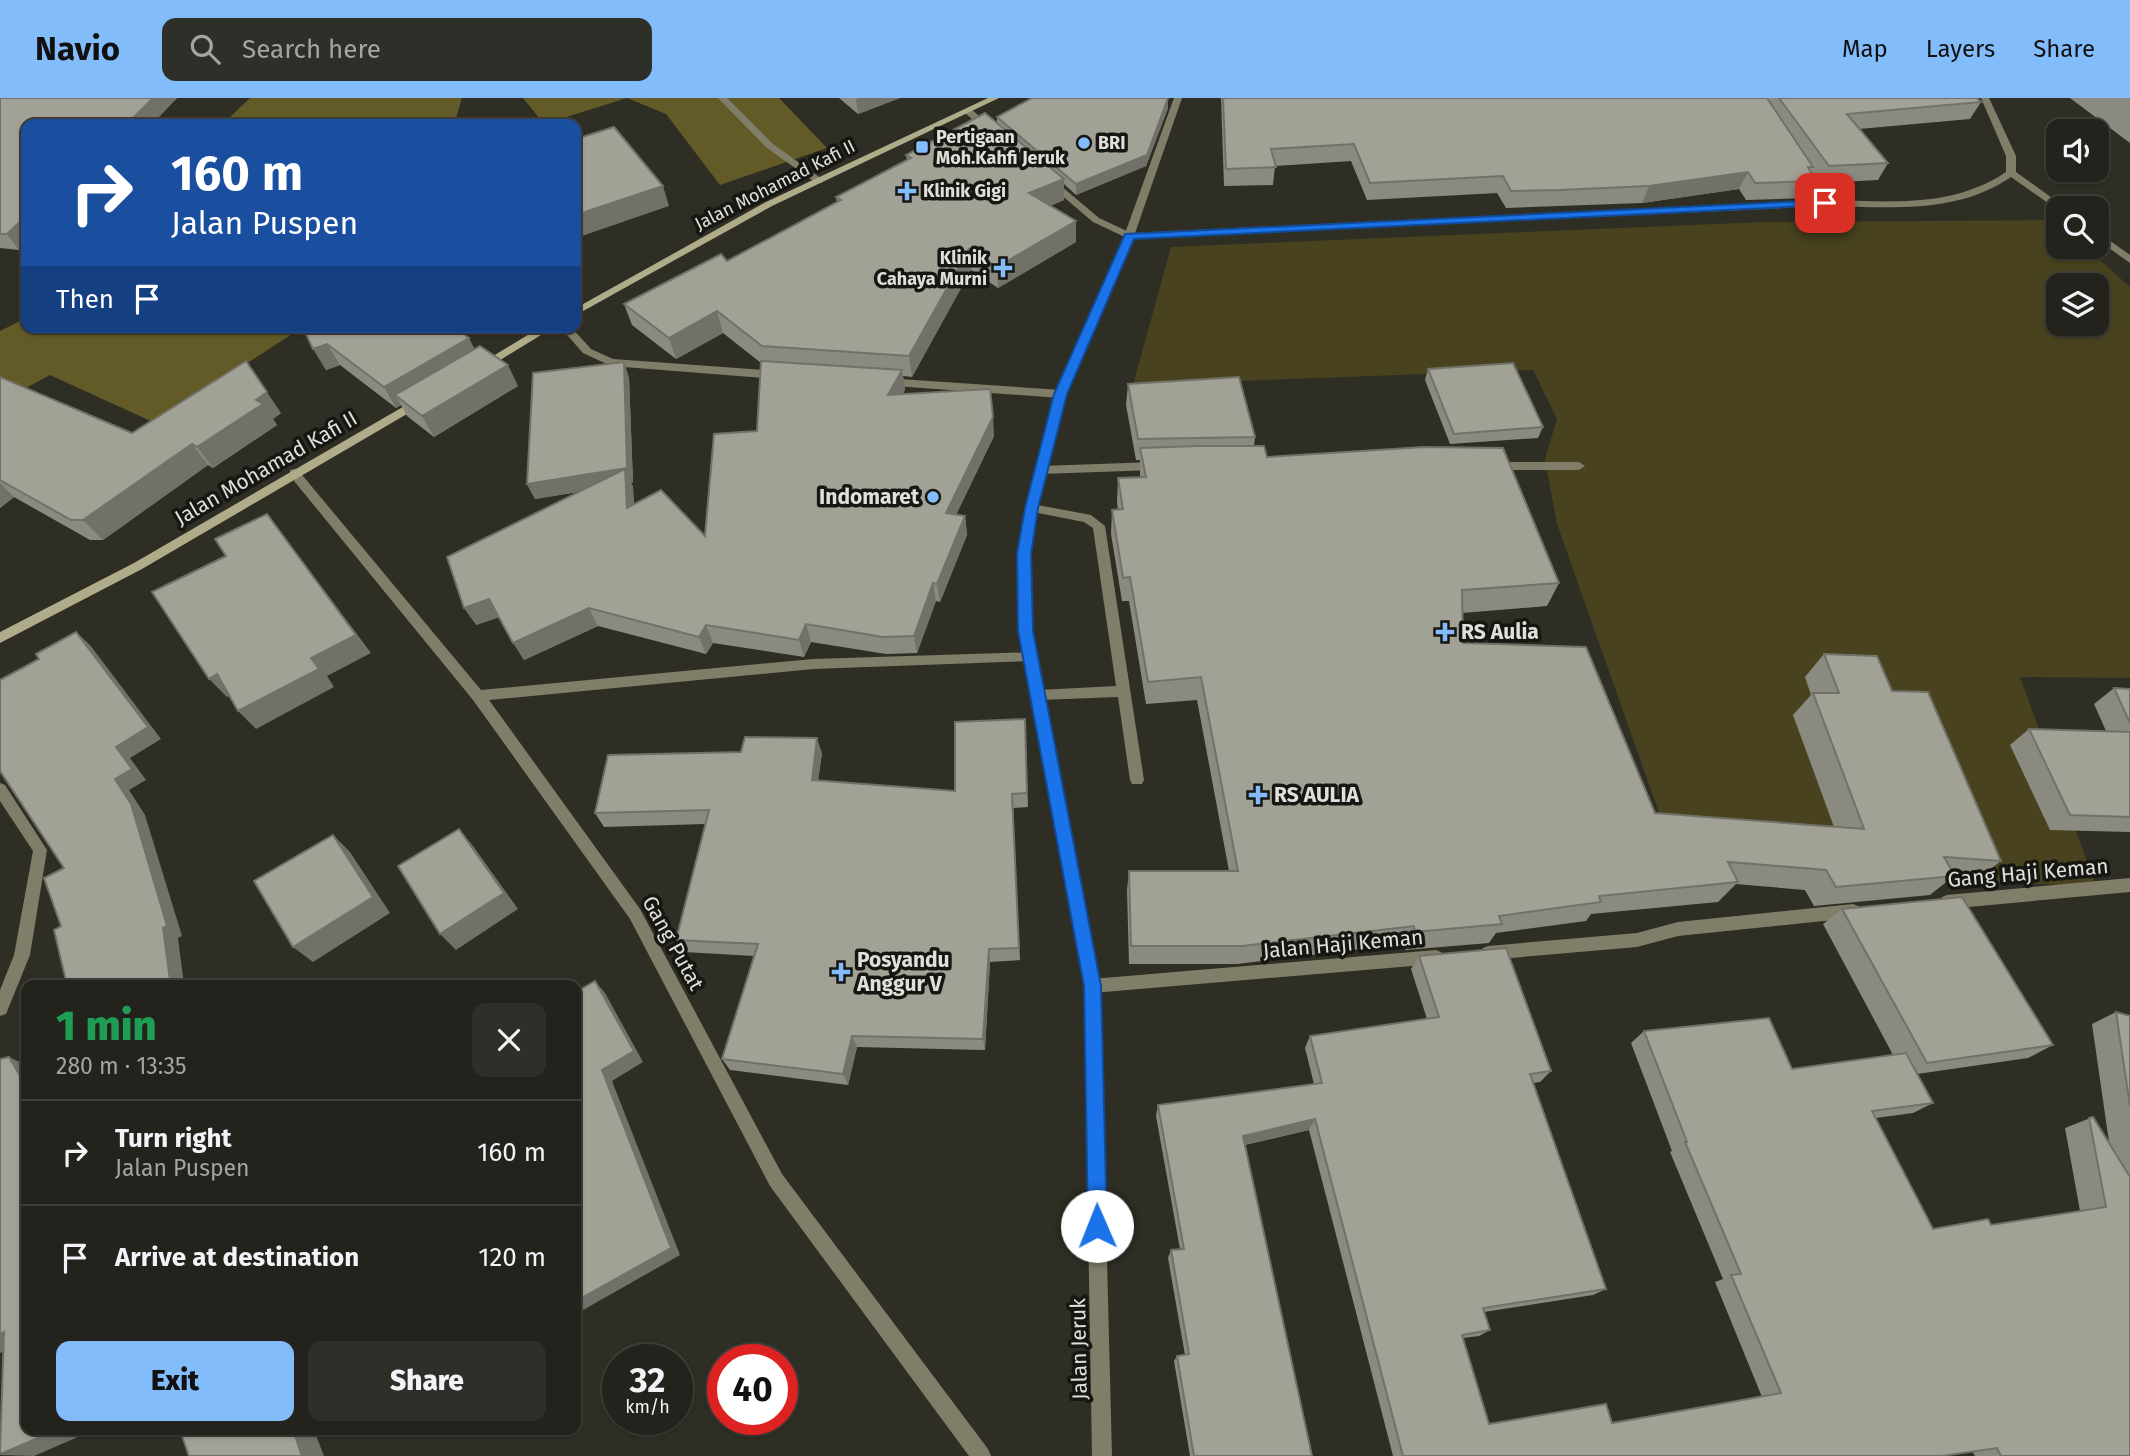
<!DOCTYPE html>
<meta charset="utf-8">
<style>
body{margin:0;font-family:"Fira Sans",sans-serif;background:#2f2f29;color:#f1f3f6;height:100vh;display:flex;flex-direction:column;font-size:26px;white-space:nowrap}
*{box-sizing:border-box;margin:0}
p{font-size:23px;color:#a3a4a3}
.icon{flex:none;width:38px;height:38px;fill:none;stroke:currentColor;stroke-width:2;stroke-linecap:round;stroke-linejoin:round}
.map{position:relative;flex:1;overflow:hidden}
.panel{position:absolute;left:21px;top:882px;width:560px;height:455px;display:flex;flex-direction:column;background:#23221c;border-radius:14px;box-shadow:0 2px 5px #0004,0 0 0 2px #403f3b}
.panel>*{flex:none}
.banner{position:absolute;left:21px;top:21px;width:560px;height:214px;border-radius:14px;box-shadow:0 2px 5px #0004,0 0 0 2px #403f3b;background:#1a4fa0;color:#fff;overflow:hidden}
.tools{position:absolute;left:2046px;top:21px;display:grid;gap:14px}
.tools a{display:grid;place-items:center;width:63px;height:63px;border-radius:14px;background:#23221c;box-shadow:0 2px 5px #0004,0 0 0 2px #403f3b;font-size:35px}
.speed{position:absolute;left:602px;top:1246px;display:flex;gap:14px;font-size:35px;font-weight:700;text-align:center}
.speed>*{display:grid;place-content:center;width:91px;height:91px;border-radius:50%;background:#23221c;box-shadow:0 2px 5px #0004,0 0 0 2px #403f3b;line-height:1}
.speed small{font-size:18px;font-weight:400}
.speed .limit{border:10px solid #d22;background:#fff;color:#111}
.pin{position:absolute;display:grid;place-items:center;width:60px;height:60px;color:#fff;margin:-30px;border-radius:14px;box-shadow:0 4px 10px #0006}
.me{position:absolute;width:77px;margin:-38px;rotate:359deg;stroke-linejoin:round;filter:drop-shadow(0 0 5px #0008)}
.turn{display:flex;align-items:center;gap:24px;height:147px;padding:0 35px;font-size:32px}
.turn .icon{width:91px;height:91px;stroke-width:2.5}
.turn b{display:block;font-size:49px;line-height:60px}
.then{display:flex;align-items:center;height:66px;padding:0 35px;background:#0003;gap:14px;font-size:26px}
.round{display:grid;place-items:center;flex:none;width:74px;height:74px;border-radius:14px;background:#2f2f29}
.overview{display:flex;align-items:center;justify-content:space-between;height:119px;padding:0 35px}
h1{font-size:42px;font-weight:800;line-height:52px;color:#1e9e55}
.action{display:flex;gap:14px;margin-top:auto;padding:14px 35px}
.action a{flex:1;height:80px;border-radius:14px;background:#83bcfb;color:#111;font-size:28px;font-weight:800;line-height:80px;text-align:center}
.action a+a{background:#2f2f29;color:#f1f3f6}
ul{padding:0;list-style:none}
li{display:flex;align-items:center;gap:21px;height:105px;padding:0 35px;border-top:2px solid #403f3b}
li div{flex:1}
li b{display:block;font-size:26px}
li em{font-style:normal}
header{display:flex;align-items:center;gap:42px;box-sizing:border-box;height:98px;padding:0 35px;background:#83bcfb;color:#111}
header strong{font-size:33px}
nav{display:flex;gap:38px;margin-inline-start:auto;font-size:24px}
.search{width:490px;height:63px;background:#2f2f29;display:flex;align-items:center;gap:18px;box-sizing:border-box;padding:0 24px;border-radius:14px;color:#a3a4a3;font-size:26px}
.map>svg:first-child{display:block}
.green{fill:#48431e;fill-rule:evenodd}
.forest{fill:#625b27}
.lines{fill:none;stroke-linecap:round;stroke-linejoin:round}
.service{fill:#807e68;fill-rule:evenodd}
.minor{fill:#807e68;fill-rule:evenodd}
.tertiary{fill:#807e68;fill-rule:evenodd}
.secondary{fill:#b0ab88;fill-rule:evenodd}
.wall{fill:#8b8a81}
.shaded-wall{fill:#717169}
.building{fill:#a2a196;stroke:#717169;stroke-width:2}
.route{fill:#1a73e8;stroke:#114b97;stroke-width:2}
.poi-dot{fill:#83bcfb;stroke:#161612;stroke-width:2.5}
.labels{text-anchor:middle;stroke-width:7;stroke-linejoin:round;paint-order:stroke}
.far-poi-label{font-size:18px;font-weight:bold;fill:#e0dfda;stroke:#161612;text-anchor:start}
.far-street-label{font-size:18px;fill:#e0dfda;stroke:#161612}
.street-label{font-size:21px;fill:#e0dfda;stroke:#161612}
.poi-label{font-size:21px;font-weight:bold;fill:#e0dfda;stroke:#161612;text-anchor:start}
</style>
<header>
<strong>Navio</strong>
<div class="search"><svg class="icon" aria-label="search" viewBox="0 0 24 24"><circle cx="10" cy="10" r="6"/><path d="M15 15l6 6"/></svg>Search here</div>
<nav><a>Map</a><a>Layers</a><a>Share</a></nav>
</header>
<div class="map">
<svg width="2130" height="1358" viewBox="0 0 2130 1358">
<rect width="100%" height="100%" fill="#2f2e25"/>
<path class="green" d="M2055,122l3,3v24h27l45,40v391l-110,-1 76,209 -416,-14 -123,-348 -12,-65 12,-40 -24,-49 -400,15 38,-138 593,-25zM2058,187h38v39h-38z"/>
<g class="forest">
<polygon points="250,0 462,0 454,26 223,26"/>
<polygon points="523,0 779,0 827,50 720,87 666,16 627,0 544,26"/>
<polygon points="26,220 26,229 303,229 155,325 50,277 0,304 0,233"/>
</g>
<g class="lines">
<g class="service">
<polygon points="718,0 727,0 773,46 822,81 822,85 816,85 767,50"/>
<polygon points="560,229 571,229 591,251 613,261 778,273 783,277 778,281 611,268 583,255"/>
<polygon points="885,280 1061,292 1067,296 1061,300 881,287 881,281"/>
<polygon points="1032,406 1091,417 1105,428 1144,682 1142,686 1132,686 1130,682 1118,599 1039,602 1032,597 1039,592 1116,588 1093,430 1084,424 1028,413 1026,410 1028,407"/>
</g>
<g class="minor">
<path d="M1981,0h8l27,58v16l50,36 -8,2 -47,-33c-55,38 -123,30 -186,29l-696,33 -36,-17 -47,-40 8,-2 45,38 32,15 694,-33c64,1 126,9 181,-28v-16z"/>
<polygon points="965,11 971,11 993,30 993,34 987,34 965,15"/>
<polygon points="2096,133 2130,157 2130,165 2096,141"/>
<polygon points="1155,364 1161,368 1155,372 1041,376 1035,372 1041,368"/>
<polygon points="1494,364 1579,364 1585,368 1579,372 1494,372 1488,368"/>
<polygon points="294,371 298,372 481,592 813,561 1036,554 1038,558 1031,563 813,571 489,602 640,811 782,1076 988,1351 991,1358 969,1358 770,1088 630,821 473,602 290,378 290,372"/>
<polygon points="0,685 5,687 47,752 30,857 6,916 0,918 0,892 14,857 33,753 0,703"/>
<polygon points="2130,780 2130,794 1947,811 1942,809 1940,804 1942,799 1947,797"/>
<polygon points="1853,806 1858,808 1861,813 1858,818 1853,820 1678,838 1637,849 1488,862 1483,860 1480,855 1483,850 1488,848 1637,835 1678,824"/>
<polygon points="1436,852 1441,854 1444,859 1441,864 1436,866 1092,895 1086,893 1084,888 1086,883 1092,881"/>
</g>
<polygon class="tertiary" points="1174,0 1182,0 1134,138 1067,296 1038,410 1030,456 1032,533 1100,888 1112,1358 1092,1358 1084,888 1020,533 1018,456 1026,410 1055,296 1124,138"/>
<g class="secondary">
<polygon points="988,0 999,0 772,108 576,217 576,210 766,104"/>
<polygon points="541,229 554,229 484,272 476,272 475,269"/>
<polygon points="420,299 426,303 424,306 142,471 0,545 0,534 134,465"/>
</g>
</g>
<g class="wall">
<polygon points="0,0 177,0 152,26 26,26 19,152 0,150"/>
<polygon points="839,0 900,0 858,16"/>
<polygon points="1168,0 1168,10 1146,68 1076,97 1064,86 1064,102 1050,108 1076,144 998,190 971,172 912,279 903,278 905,292 902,297 994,338 956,417 965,418 967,437 940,504 936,503 917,555 886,556 811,544 804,559 713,545 706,556 598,528 524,562 499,519 476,527 578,394 535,401 527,386 629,279 633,385 631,385 633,389 634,406 705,438 757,333 761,265 723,235 676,261 632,227 624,206 727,163 837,104 836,99 907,62 906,57 997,25 997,19"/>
<polygon points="1221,0 1977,0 1981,4 1970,21 1859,31 1888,65 1878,82 1820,85 1811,73 1816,83 1807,100 1746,102 1739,91 1642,105 1506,110 1497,95 1367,102 1351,63 1275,68 1273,87 1224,88"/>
<polygon points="2070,0 2130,0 2130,45"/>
<polygon points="305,234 475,251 518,288 434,339 407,318 401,307 396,310 340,267 326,272"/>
<polygon points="1428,271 1543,329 1538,340 1450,346 1425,282"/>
<polygon points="0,279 132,335 281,315 273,321 277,327 213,370 208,367 103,442 90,442 14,399 0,410"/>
<polygon points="1128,286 1255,339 1254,348 1267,359 1559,485 1547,508 1462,515 1463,545 1655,715 1834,729 1793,617 1811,597 1805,579 1824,556 1892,593 2001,763 1975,783 1950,781 1930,797 1814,808 1805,792 1736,786 1718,804 1591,816 1586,823 1496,835 1489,845 1405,852 1403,846 1237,866 1129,866 1127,792 1129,773 1229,773 1197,602 1146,606 1129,503 1122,503 1111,436 1112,412 1118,411 1117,405 1118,380 1140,379 1140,362 1136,362 1126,307"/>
<polygon points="2114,590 2130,591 2130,734 2050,732 2010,647 2029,631 2106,633 2094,606"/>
<polygon points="1025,621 1028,709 1013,710 1020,862 990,864 985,952 857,949 848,987 730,972 722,961 754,858 684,854 676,842 705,726 604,729 595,715 822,655 818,683 955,693"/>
<polygon points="1842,811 2053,947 2028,960 1917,976 1933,1005 1913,1015 1876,1020 1933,1131 1991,1127 2080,1113 2065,1030 2093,1019 2109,1044 2092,926 2116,914 2130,918 2130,1358 1975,1358 1972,1353 1942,1358 1393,1358 1309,1032 1245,1047 1312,1358 1190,1358 1174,1263 1177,1258 1185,1257 1168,1160 1171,1152 1180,1151 1156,1018 1158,1007 1314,986 1305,950 1310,938 1427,921 1411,871 1419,858 1551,973 1540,984 1533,985 1606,1191 1593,1197 1484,1214 1490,1232 1479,1238 1463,1240 1489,1326 1612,1325 1762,1299 1715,1184 1723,1181 1670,1054 1672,1053 1631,945 1644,933 1792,971 1893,957 1823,826"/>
</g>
<g class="shaded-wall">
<polygon points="153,0 177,0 152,26 127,26"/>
<polygon points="860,0 900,0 858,16 856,1"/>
<polygon points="1168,0 1168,10 1146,68 1076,97 1076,86"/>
<polygon points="1748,74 1739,91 1642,105 1649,88"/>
<polygon points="1064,81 1064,102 1029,116 1029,95"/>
<polygon points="663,88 669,108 576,140 576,117"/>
<polygon points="26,118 26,145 19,152 7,136"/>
<polygon points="1076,123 1076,144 998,190 997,169"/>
<polygon points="969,151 971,172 912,279 909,258"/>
<polygon points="717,213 723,235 676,261 669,240"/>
<polygon points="469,240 480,262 395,297 401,307 396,310 384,289"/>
<polygon points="327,246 340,267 326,272 313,251"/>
<polygon points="246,263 281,315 273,321 277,327 213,370 197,349 256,302"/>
<polygon points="624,264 629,279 633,385 631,385 633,389 634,428 627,410 626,386 535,401 527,386"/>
<polygon points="508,267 518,288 434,339 422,318"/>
<polygon points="902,272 905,292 891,316 888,297"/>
<polygon points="993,319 994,338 948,433 946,415"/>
<polygon points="192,346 208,367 103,442 83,422"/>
<polygon points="0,385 14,399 0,410"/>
<polygon points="965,418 967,437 940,504 937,486"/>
<polygon points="282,436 371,555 327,578 334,589 256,631 238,613 311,560"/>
<polygon points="933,485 936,503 917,555 914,538"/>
<polygon points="489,501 500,519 476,527 464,510"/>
<polygon points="589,510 598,528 524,562 513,545"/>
<polygon points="806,526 811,544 804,559 799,542"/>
<polygon points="706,527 713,545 706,556 699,539"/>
<polygon points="76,534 90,547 161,641 130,660 146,682 129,692 145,717 182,838 178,840 184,887 156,887 115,681"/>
<polygon points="217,576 235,594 227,599 209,581"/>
<polygon points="817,640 822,655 816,697 812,682"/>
<polygon points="459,731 473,748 518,811 456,852 440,836"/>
<polygon points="333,737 350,754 390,815 313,864 293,849"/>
<polygon points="989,851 990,864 985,952 983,941"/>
<polygon points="595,883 605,895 643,964 612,983 680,1157 576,1216 576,1203 602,972"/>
<polygon points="852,938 857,949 848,987 843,976"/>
<polygon points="9,959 26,967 26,988"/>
<polygon points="1315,1021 1309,1032 1239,1048 1243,1038"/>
<polygon points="4,1234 26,1244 0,1255 0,1236"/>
<polygon points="57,1332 94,1332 34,1358 0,1357"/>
<polygon points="293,1332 314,1332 324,1358 302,1358"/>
</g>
<g class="building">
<polygon points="0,0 153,0 127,26 26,26 26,118 7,136 0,136"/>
<polygon points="1032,0 1168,0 1147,57 1076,86 997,19"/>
<polygon points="1223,0 1767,0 1813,69 1808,69 1816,83 1755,85 1748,74 1649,88 1560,92 1511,93 1503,78 1370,85 1354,46 1271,51 1276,69 1226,71"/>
<polygon points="1779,0 1977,0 1981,4 1847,16 1888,65 1829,68"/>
<polygon points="985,15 1064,81 1029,95 1076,123 997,169 969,151 909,258 762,248 717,213 669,240 624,206 721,156 727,163 841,102 836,99 911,60 906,57"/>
<polygon points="614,29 663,88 576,117 576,41"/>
<polygon points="313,229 453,229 469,240 384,289 327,246 313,251 305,234"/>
<polygon points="480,248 508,267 422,318 395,297"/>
<polygon points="246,263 267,294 256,302 263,306 197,349 192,346 83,422 71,422 0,382 0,279 132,335"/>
<polygon points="761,263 902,272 888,297 990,291 993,319 946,415 965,418 937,486 933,485 914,538 883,539 806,526 799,542 706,527 699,539 589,510 513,545 489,501 464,510 447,459 625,371 627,410 661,392 705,438 714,336 757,333"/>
<polygon points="624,264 627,370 527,386 533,275"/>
<polygon points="1513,265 1543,329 1454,336 1428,271"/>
<polygon points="1239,279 1255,339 1138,341 1128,286"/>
<polygon points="1197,348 1264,348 1267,359 1424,349 1503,350 1559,485 1462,492 1463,545 1586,549 1655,715 1864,731 1813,595 1839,595 1824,556 1877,558 1892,593 1928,594 2001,763 1944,759 1955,778 1836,789 1826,772 1728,764 1738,784 1599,798 1601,804 1499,818 1502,826 1415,834 1414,828 1242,848 1131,848 1129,773 1238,773 1201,579 1148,584 1130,479 1123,480 1112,412 1123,411 1118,380 1146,379 1140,350"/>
<polygon points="267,416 356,537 311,560 319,571 238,613 217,576 209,581 152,494 226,458 215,441"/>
<polygon points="76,534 148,629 116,649 132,671 115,681 131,706 167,828 163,830 170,882 156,887 67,887 54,832 61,828 44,780 64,770 0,673 0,582 39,561 36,556"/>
<polygon points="2114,590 2130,591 2130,625"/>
<polygon points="1025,621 1027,695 1012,696 1019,850 989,851 983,941 852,938 843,976 722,961 758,846 676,842 709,712 595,715 608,657 741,654 745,639 817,640 812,682 955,693 955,624"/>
<polygon points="2029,631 2130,634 2130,719 2070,717"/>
<polygon points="459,731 504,795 440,836 398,768"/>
<polygon points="333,737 373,799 293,849 254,783"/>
<polygon points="1962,799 2053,947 1927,965 1842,811"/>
<polygon points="1506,850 1551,973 1530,976 1606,1191 1483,1210 1490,1232 1462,1237 1489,1326 1606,1306 1612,1325 1781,1295 1731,1177 1741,1176 1685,1044 1687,1044 1644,933 1769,920 1792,971 1906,955 1933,1005 1872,1013 1933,1131 1988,1121 1991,1127 2106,1109 2089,1020 2093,1019 2130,1079 2130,1358 2001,1358 1997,1350 1942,1358 1403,1358 1315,1021 1243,1038 1312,1358 1194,1358 1177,1258 1189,1256 1171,1152 1184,1151 1158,1007 1322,985 1310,938 1439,919 1419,858"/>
<polygon points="595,883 634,953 602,972 671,1150 576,1203 576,894"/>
<polygon points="2116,914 2130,918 2130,1008"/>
<polygon points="9,959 26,988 26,1332 57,1332 0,1356 4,1234 0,1236 0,961"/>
<polygon points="180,1332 293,1332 302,1358 189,1358"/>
</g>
<polygon class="route" points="1825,102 1831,105 1829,107 1134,141 1067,296 1038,410 1031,456 1033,533 1101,888 1107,1128 1104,1135 1097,1138 1090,1135 1088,1128 1084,888 1018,533 1017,456 1025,410 1054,296 1125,136"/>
<g class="poi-dot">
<circle cx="1084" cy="45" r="7"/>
<rect x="915" y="42" width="14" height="14" rx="3.5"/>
<path d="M903.5 82.5h7v7h7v7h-7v7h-7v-7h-7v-7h7z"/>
<path d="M999.5 159.5h7v7h7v7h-7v7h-7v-7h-7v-7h7z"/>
<circle cx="933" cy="399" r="7"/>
<path d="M1441.5 523.5h7v7h7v7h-7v7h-7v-7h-7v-7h7z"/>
<path d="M1254.5 686.5h7v7h7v7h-7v7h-7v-7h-7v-7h7z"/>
<path d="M837.5 863.5h7v7h7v7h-7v7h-7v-7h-7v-7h7z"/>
</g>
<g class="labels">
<g class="far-poi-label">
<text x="936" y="45">Pertigaan<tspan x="936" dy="21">Moh.Kahfi Jeruk</tspan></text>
<text x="1098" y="51">BRI</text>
<text x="923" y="99">Klinik Gigi</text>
<text x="987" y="166" text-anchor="end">Klinik<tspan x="987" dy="21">Cahaya Murni</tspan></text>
</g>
<g class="far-street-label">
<text transform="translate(775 87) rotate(-27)" y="6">Jalan Mohamad Kafi II</text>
</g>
<g class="street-label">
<text transform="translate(266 370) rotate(-30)" y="7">Jalan Mohamad Kafi II</text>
<text transform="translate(2028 775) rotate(-5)" y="7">Gang Haji Keman</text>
<text transform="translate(673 845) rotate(61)" y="7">Gang Putat</text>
<text transform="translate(1343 846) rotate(-5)" y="7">Jalan Haji Keman</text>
<text transform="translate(1079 1251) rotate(-91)" y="7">Jalan Jeruk</text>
</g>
<g class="poi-label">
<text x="919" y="406" text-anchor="end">Indomaret</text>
<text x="1461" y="541">RS Aulia</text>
<text x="1274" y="704">RS AULIA</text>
<text x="857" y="869">Posyandu<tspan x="857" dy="24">Anggur V</tspan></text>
</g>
</g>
</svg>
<div class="tools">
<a><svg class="icon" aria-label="sound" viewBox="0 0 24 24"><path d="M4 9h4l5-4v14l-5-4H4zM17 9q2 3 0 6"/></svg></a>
<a><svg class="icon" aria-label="search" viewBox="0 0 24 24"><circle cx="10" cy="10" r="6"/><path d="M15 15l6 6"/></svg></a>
<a><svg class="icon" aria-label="layers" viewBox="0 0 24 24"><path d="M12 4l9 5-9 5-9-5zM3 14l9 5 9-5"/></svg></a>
</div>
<div class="speed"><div>32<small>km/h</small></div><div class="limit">40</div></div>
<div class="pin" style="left:1825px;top:105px;background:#d93025"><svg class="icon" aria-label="arrive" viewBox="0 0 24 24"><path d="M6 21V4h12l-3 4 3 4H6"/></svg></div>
<svg class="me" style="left:1097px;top:1128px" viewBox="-20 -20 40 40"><circle r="19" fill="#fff"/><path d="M0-13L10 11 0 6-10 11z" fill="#1a73e8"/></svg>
<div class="banner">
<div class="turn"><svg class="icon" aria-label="right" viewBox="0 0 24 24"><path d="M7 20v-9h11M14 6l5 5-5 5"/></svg><div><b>160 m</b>Jalan Puspen</div></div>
<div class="then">Then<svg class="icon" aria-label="arrive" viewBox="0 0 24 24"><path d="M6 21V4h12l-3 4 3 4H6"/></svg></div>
</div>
<section class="panel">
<div class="overview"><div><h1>1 min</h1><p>280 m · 13:35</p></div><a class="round"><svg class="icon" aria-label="close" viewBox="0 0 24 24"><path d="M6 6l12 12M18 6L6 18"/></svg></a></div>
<ul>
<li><svg class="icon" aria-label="right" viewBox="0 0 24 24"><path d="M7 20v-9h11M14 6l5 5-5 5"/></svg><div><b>Turn right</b><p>Jalan Puspen</p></div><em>160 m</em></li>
<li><svg class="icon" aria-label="arrive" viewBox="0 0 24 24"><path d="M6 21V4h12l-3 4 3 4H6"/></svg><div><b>Arrive at destination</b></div><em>120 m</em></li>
</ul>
<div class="action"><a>Exit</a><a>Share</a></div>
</section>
</div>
